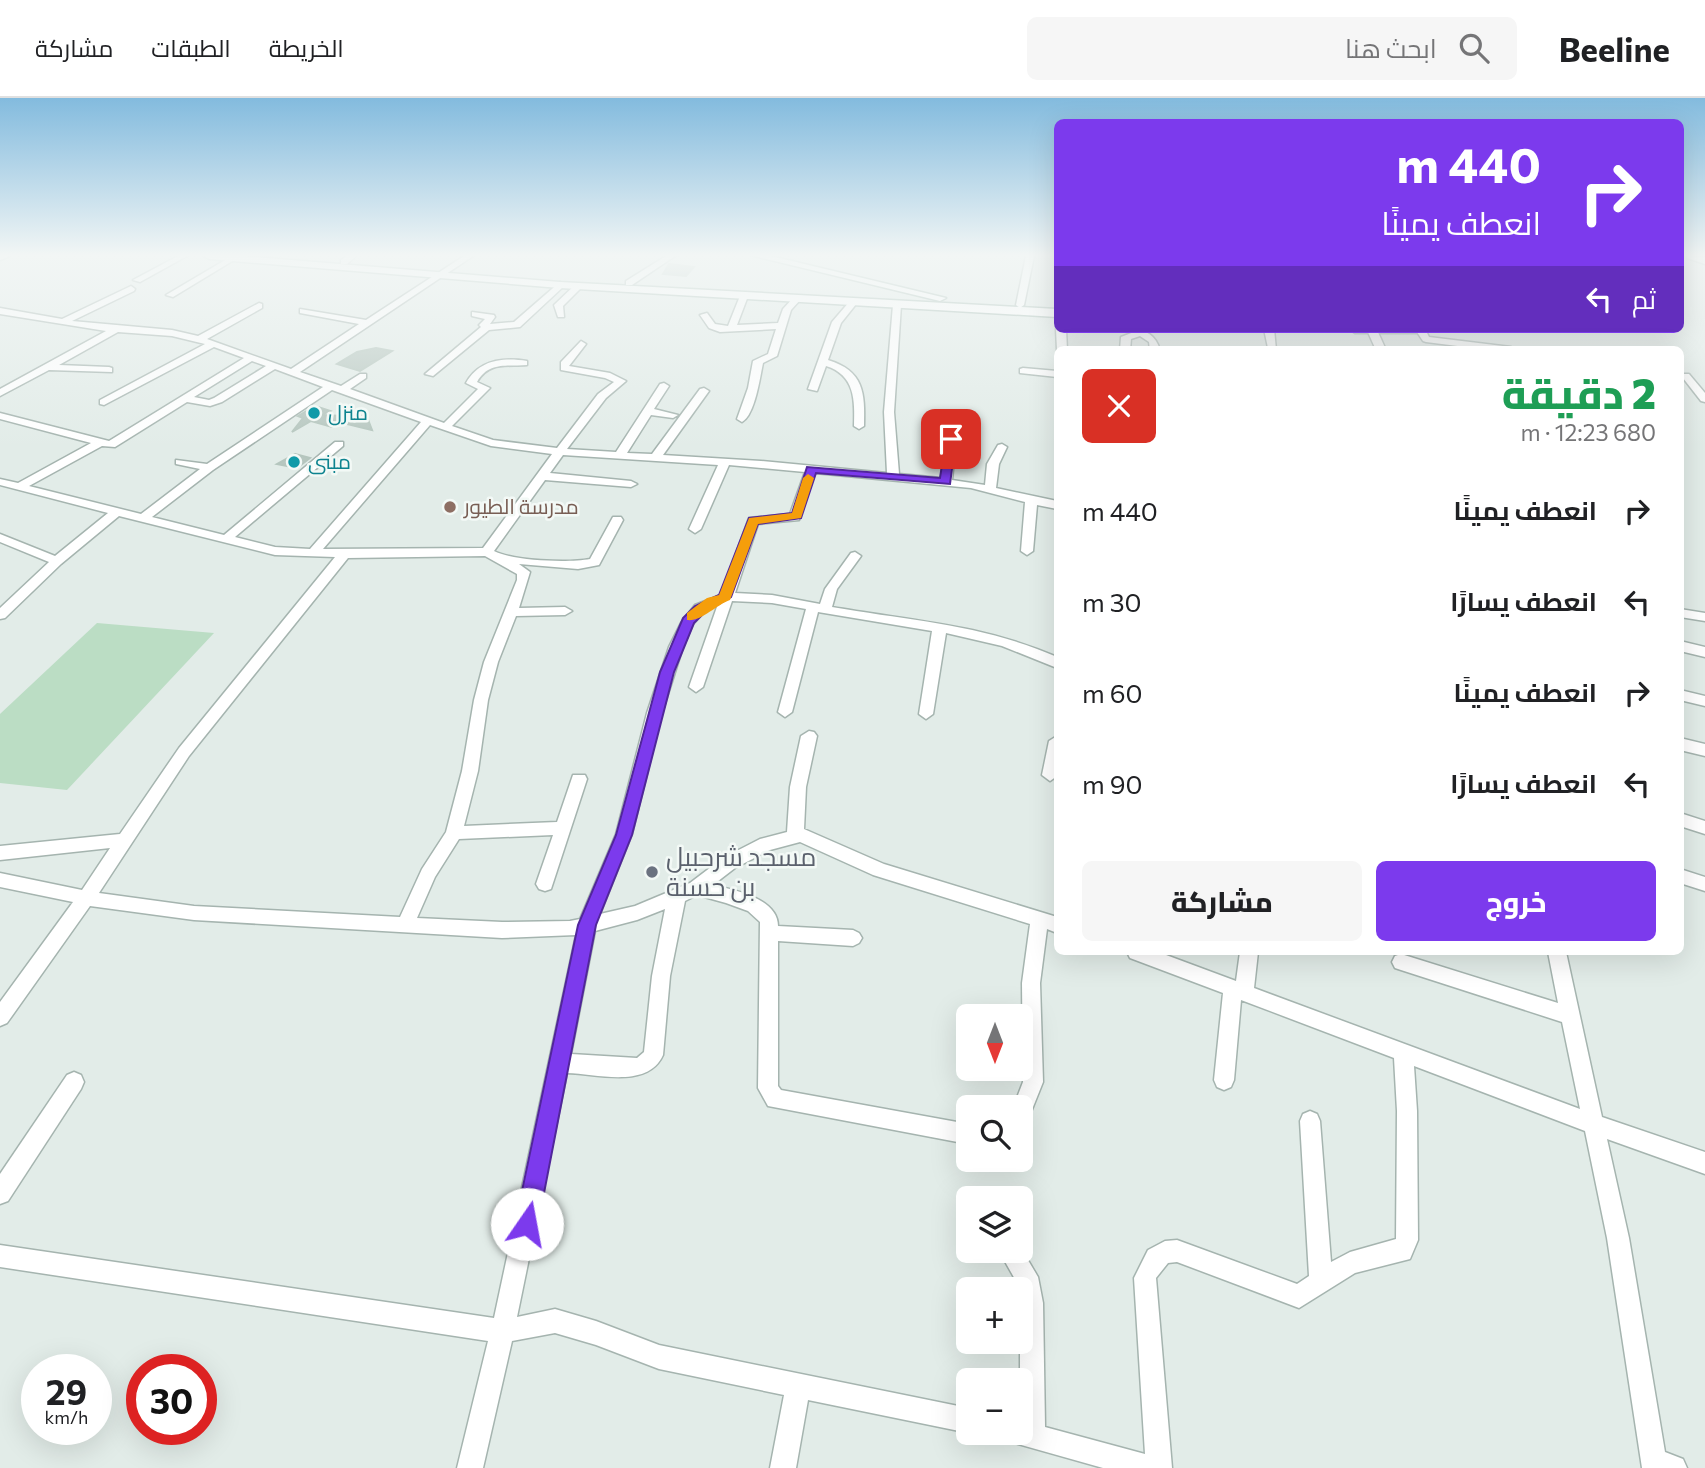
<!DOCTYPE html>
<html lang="ar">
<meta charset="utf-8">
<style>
body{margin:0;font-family:Commissioner,Cairo,sans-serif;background:#f6f6f6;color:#202124;direction:rtl;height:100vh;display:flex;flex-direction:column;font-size:26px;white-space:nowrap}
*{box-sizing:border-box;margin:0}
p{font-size:23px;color:#757577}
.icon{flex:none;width:38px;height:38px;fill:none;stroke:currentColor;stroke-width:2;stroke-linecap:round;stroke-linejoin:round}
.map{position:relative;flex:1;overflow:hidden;direction:ltr}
.panel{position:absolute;left:1054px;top:248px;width:630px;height:609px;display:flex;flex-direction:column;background:#fff;border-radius:10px;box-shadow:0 7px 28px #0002;direction:rtl}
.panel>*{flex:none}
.banner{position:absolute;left:1054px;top:21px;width:630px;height:214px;border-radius:10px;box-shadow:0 7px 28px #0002;direction:rtl;background:#7c3aed;color:#fff;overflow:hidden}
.needle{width:46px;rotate:180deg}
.buttons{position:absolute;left:956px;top:906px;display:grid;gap:14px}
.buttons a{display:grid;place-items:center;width:77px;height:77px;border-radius:10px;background:#fff;box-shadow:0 7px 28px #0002;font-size:35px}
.speed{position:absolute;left:21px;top:1256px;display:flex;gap:14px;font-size:35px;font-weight:700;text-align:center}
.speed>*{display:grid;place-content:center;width:91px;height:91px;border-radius:50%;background:#fff;box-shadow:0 7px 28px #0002;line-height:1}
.speed small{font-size:18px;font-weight:400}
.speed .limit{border:10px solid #d22;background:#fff;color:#111}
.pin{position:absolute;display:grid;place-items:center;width:60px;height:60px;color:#fff;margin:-30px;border-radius:14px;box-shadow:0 4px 10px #0006}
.me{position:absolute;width:77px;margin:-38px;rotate:12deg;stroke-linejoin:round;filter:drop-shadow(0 0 5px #0008)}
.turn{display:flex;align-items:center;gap:24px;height:147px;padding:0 28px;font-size:32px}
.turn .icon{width:91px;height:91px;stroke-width:2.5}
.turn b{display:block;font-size:49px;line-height:60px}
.then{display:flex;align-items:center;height:66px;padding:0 28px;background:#0003;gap:14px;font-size:26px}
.round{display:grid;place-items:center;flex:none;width:74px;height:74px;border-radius:10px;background:#f6f6f6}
.overview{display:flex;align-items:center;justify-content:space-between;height:119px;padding:0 28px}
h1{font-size:42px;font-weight:800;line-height:52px;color:#1e9e55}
.button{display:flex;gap:14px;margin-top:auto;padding:14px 28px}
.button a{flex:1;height:80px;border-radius:10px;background:#7c3aed;color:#fff;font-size:28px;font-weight:800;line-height:80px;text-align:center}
.button a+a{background:#f6f6f6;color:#202124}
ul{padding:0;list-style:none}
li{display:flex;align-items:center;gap:21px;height:91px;padding:0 28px}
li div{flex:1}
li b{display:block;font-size:26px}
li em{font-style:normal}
header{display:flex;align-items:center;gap:42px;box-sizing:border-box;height:98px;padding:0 35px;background:#fff;border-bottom:2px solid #e0e0e0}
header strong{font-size:33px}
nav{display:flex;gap:38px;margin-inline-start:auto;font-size:24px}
.search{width:490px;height:63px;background:#f6f6f6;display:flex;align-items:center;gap:18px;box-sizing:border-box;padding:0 24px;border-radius:10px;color:#757577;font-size:26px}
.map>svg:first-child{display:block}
.green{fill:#bbddc4}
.building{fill:#b7c7c0;stroke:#b5c6be;stroke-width:2}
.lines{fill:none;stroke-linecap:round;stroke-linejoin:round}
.street-casing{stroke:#a5b4af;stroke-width:3}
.secondary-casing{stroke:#a1b8af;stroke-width:3}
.street{fill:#fff;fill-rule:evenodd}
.secondary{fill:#fff;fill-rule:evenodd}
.route{fill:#7c3aed;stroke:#51269a;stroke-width:2}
.slow{fill:#f59e0b}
.culture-dot{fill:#0f9aa8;stroke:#f3f9f6;stroke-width:2.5}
.education-dot{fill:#8d6e63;stroke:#f3f9f6;stroke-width:2.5}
.worship-dot{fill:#6b7280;stroke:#f3f9f6;stroke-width:2.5}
.labels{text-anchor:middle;stroke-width:5;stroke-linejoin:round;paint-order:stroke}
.far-culture-label{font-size:21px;fill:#0d838f;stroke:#f3f9f6;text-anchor:start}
.far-education-label{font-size:21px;fill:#785e54;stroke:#f3f9f6;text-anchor:start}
.worship-label{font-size:26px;fill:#5b616d;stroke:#f3f9f6;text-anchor:start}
</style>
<header>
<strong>Beeline</strong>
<div class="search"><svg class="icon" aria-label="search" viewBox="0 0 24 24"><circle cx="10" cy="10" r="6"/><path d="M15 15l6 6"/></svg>ابحث هنا</div>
<nav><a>الخريطة</a><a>الطبقات</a><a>مشاركة</a></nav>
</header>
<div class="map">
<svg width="1705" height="1370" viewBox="0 0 1705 1370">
<rect width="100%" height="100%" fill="#e2ece8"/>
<polygon class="green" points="97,525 214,535 67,692 0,685 0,616"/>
<g class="building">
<polygon points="669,166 694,169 686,178 663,176"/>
<polygon points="376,250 392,253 360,273 337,266 357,254"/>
<polygon points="315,308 330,313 321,317 367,319 372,332 339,324 332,329 311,323 292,334 303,320 298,318"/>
<polygon points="295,356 310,360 297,370 277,366"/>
</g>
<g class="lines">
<defs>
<g id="street">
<polygon points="0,158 10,158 0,162"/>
<polygon points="178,158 187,158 140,184 133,182"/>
<polygon points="232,158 239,159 173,199 166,197"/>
<polygon points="347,158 356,158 347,166 341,166 341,162"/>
<path d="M464,158h9l-173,116 41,14 19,-12h6v4l-16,11 94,34 34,-34 -12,-6c13,-23 36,-26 61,-22v4c-20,2 -38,-4 -50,17l13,6 -38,38 41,14 64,8 41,-54 16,-12 -9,-4 -44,-8v-8l20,-21 5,3 -17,22 41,7 16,8 -20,17 -39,51 49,3 44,-68 4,-1 5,3 -15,23 24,6 -5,3 -22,-3 -24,38 25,1 48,-65 4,-1 5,3 -46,64 98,6 126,12 -3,-61 9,-107 4,-3 4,3 -7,107 5,62 42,4 5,-39 5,-3 5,3 -4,41 33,5 2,-21 11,-19 4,-1 5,3 -8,17 -3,24 61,13v8l-20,-4 -4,46 -6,4 -6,-4 4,-49 -54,-14 -156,-15 -16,47 -41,4 -23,69 37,2 48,9 5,-15 26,-36 4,-1 6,4 -24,33 -5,18c80,14 149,17 225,50v11l-55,-22 -56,-13 -13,81 -7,5 -7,-5 13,-83 -114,-19 -26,100 -7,5 -7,-5 28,-103 -34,-6 -40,-2 -29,86 -7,5 -7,-5 29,-83 -13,7 -12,13 -10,23 -21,66 -30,121 -32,80 35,-8 55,-23 33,-25 37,-19 27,-7 3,-45 11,-51 8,-5 5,1 3,4 -11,51 -2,42 80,35 173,53v16l-10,-4 -7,54 3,99 -16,40 -7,3v-17h-7l10,-26 -1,-99 8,-59 -157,-49 -73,-33 -30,8 -35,18 -22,17c21,5 65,13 65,41l75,4 6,3 3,5 -3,5 -6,3 -75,-5v145l3,4 187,34v20l-200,-38 -10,-18 2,-166 -12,-11 -22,-8 -29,-8 -12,6 -15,75 -7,79c-15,34 -66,19 -96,18l-50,244 38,-8 41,12 63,24 309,63 1,25 -161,-33 -12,68h-26l14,-73 -125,-26 -63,-24 -41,-12 -43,8 -29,127h-26l31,-127 -488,-74v-22l494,73 82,-383 -74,3 -308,-18 -104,-14 -83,117 -7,3v-24l73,-100 -73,-15v-14l82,17 28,-42 -110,12v-14l120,-12 59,-86 156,-191 -60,-2 -156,-39 -58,48 -56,54 -5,1v-11l49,-46 -49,-20v-8l55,22 53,-43 -108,-28v-6l18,4 73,-40 -91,-24v-6l109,28 135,-83 -30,-11 -110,58 -4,-1v-4l105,-56 -33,-8 -54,-4 -59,33 50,2 3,1v4l-63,-2 -49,26v-7l106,-58 -106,-17v-6l62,11 69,-33 4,3 -1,2 -62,30 100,9 26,6 61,-33 3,1v4l-55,31 84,30 68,-45 -59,-11v-4l66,11zM252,263l14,5 -52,32 -5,2 -15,-3zM275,271l48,18 -116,77 -31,-4v4l24,5 -59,45 -112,-28 73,-40 13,1 72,-45 23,4 12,-4zM332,292l89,32 -111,127 -35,-2 -40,-10 108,-91v-4h-8l-111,93 -72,-18 61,-47zM430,327l61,21 61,8 -69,94 -160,1zM563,357l155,10 -29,64 6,4 6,-4 28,-64 76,7 -15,42 -41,4 -28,77 -26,10 -14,18 -12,24 -22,66 -31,121 -36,85 -10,2 -68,1 -85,-4 18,-41 24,-38 94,-4 -17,49 3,5 6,2 6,-2 36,-110 -2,-4h-12l-16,47 -93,4 14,-55 10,-71 10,-38 18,-46 49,-1 7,-4 -7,-4 -46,1 11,-36 -11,-8 59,5 21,-4 24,-45 -2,-3h-8l-23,42c-22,4 -77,2 -96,-8l51,-71 86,7 6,-3 -6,-3 -81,-8zM485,458l32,18v6l-33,82 -10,38 -12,71 -16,61 -24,37 -22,48 -206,-11 -95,-13 90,-137 159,-198zM665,811l-13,67 -8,76 -7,6 -66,-4 24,-123 42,-11z"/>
<polygon points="666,158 675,158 632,187 626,187 626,183"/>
<polygon points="1026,158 1034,158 1024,207 1020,210 1016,207"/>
<polygon points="560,184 563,185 563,189 520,229 489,232 433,278 425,276 481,229 479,227 485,221 472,218 472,214 494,217 495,219 490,226 514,224"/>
<polygon points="576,186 583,188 563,208 564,219 558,219 554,207"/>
<path d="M744,195l4,3 -11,29 41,-2 5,-14 11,-12 7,2 -10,11 -14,46 -14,7c-3,14 -8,52 -21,59l-5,-3 11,-31 5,-27 15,-7 8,-25 -56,3 -11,-4 -9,-13 7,-2 8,11 13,2 12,-30z"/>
<path d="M850,203l7,2 -16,20 -13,37c36,11 37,33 36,66l-5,3 -5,-3c1,-26 1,-51 -28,-60l-9,25 -9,-2 24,-67z"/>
<polygon points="1056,231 1066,231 1067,252 1057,252"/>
<path d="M1131,231c15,0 25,7 29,21h-10l-1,-8 -9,-6 -9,3 -1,11h-10l1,-13 13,-5z"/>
<polygon points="1264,231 1274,231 1276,252 1268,250"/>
<polygon points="1376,231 1377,232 1386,252 1376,252 1367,232"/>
<polygon points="1415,231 1425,231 1429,239 1511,249 1516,252 1489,252 1426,244 1423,243"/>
<polygon points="1023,270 1057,273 1057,279 1020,275 1020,271"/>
<polygon points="1683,276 1689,276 1705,295 1705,304 1701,303 1683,280"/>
<polygon points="1680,511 1705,515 1705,523 1680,519"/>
<polygon points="1680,543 1705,549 1705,559 1680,553"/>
<polygon points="1680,592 1705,598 1705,608 1680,602"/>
<polygon points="1057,638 1057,678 1050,683 1042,677 1049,643"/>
<polygon points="1680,640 1705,646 1705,658 1680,652"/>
<polygon points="1680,715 1705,723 1705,736 1680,728"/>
<polygon points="1680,771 1705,779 1705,793 1680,785"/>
<polygon points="1127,854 1158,854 1236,883 1240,854 1258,854 1254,890 1580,1011 1562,924 1401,872 1395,870 1392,864 1395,858 1401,856 1558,905 1548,854 1566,854 1602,1019 1705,1054 1705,1076 1607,1041 1629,1140 1665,1354 1683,1361 1687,1370 1642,1370 1607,1140 1585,1033 1414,968 1417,1013 1418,1142 1410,1161 1355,1175 1299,1210 1177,1164 1168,1165 1156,1180 1172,1370 1103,1370 1011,1344 1007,1335 1020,1335 1020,1192 1017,1192 1016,1183 1003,1160 1005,1153 1022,1152 1038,1179 1043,1205 1045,1329 1145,1356 1134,1180 1148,1152 1165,1143 1177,1142 1297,1186 1309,1178 1300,1023 1303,1016 1310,1013 1317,1016 1320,1023 1331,1164 1350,1154 1396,1141 1397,1013 1394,960 1241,902 1234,982 1231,989 1224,992 1217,989 1214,982 1223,895 1130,860"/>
<polygon points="74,974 81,977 84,984 81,991 8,1103 0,1106 0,1076 67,977"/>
</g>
<g id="secondary">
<polygon points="204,158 243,158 560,184 1057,211 1057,219 560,190 209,161"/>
<polygon points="754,158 771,158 946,200 940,203"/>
<polygon points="1686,158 1705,159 1705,166 1687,160"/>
<polygon points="1349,231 1430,231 1424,235 1355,235"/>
</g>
</defs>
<use href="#street" class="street-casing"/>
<use href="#secondary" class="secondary-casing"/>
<use href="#street" class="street"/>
<use href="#secondary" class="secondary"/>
</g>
<linearGradient id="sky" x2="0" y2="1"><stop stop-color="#83bbde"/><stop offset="0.45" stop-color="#f2f6f5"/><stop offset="1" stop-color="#f2f6f5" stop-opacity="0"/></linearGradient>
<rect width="1705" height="349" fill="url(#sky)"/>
<polygon class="route" points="951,337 956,341 950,386 816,375 801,420 758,426 731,499 705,514 694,525 674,574 632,737 596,827 538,1126 535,1134 527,1137 519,1134 515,1126 578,827 616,737 660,574 683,520 695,508 719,497 749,420 792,415 807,369 940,380 946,341"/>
<path class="slow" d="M808,376l6,4 -13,40 -43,6 -28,76c-14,5 -29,22 -43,20v-7l20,-15 12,-3 30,-77 43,-5 11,-35z"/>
<g class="culture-dot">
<circle cx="314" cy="315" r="7"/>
<circle cx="294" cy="364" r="7"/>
</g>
<circle class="education-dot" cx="450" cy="409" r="7"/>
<circle class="worship-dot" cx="652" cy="774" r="7"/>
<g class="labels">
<g class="far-culture-label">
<text x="328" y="322">منزل</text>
<text x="308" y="371">مبنى</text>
</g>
<g class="far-education-label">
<text x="464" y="416">مدرسة الطيور</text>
</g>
<g class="worship-label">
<text x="666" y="768">مسجد شرحبيل<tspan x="666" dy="30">بن حسنة</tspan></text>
</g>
</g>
</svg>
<div class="buttons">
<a><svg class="needle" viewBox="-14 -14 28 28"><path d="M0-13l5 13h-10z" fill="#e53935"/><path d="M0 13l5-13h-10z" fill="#757577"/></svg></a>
<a><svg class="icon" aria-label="search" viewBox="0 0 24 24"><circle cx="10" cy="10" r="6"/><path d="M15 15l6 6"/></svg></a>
<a><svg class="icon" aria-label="layers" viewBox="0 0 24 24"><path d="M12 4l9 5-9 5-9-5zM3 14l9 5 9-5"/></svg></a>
<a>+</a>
<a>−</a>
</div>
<div class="speed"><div>29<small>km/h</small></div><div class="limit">30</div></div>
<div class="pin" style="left:951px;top:341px;background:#d93025"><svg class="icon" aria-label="arrive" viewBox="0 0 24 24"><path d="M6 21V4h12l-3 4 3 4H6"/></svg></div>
<svg class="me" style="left:527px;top:1126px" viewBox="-20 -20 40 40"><circle r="19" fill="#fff"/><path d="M0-13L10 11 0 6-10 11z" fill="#7c3aed"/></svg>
<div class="banner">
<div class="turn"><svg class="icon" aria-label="right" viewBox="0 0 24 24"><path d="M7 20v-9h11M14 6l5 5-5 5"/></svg><div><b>440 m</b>انعطف يمينًا</div></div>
<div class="then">ثم<svg class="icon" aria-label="left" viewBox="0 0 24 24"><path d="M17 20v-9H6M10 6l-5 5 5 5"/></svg></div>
</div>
<section class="panel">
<div class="overview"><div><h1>2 دقيقة</h1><p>680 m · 12:23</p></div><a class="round" style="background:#d93025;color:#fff"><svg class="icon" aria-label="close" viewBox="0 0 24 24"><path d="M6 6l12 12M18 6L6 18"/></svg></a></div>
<ul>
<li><svg class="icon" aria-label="right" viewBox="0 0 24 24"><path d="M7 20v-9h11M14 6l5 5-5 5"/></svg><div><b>انعطف يمينًا</b></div><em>440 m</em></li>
<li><svg class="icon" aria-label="left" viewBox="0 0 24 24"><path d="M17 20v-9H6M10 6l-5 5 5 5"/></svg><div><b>انعطف يسارًا</b></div><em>30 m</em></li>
<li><svg class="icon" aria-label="right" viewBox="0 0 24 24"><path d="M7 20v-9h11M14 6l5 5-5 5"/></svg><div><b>انعطف يمينًا</b></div><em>60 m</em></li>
<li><svg class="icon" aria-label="left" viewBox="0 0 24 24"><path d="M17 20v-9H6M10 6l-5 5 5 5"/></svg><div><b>انعطف يسارًا</b></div><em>90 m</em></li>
</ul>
<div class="button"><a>خروج</a><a>مشاركة</a></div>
</section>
</div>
